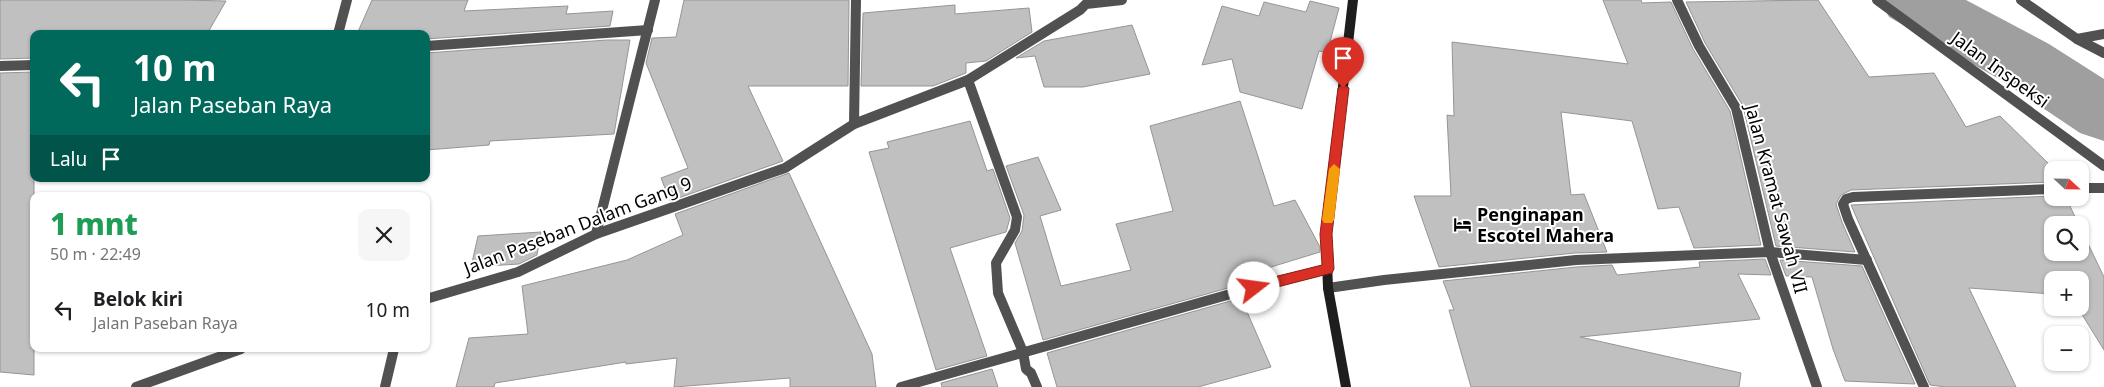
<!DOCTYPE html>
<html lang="id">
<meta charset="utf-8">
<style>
body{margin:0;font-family:"Noto Sans",sans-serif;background:#f6f6f6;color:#202124;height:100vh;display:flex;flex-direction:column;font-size:19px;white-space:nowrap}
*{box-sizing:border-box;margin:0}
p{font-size:16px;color:#757577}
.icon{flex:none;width:28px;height:28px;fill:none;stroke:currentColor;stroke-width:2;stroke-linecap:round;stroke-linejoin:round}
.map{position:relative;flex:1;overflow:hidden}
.details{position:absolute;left:30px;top:192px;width:400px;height:160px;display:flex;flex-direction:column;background:#fff;border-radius:10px;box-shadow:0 1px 4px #0004}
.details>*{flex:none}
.banner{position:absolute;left:30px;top:30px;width:400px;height:152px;border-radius:10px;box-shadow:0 1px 4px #0004;background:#00695c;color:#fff;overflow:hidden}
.needle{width:32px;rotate:112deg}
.fabs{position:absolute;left:2044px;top:161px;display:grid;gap:10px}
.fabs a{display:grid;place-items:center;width:45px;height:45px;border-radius:10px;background:#fff;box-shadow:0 1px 4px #0004;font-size:25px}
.pin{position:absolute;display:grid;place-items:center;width:42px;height:42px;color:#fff;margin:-51px -21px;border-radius:50% 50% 50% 0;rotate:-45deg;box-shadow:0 0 5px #0007}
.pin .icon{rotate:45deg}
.me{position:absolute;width:55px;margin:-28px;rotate:75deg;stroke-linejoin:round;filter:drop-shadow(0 0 4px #0008)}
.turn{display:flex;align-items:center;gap:18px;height:105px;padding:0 20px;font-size:22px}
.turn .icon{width:65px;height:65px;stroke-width:2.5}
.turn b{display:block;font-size:35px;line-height:42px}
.then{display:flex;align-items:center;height:48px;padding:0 20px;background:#0003;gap:10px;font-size:19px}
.round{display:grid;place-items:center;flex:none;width:52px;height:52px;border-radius:10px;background:#f6f6f6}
.head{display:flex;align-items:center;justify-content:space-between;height:85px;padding:0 20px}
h1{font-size:30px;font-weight:800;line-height:38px;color:#1e9e55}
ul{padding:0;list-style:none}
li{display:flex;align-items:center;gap:15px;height:65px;padding:0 20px}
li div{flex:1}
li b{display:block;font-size:19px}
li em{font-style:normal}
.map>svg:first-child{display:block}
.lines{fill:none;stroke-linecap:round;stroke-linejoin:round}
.river{fill:#9f9f9f;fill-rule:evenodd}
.building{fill:#c0c0c0;stroke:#959595}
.lane{stroke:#515151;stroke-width:10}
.street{stroke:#515151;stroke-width:10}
.secondary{stroke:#1e1e1e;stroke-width:10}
.route{fill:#d93025;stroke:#8d1f18}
.slow{fill:#f59e0b}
.labels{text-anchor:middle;stroke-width:4;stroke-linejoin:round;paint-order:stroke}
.street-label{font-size:18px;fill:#000;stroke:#fff}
.poi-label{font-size:18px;font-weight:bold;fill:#000;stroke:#fff;text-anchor:start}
</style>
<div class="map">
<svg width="2104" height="387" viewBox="0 0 2104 387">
<rect width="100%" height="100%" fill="#fff"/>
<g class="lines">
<polygon class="river" points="1880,0 1966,0 2049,44 2104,79 2104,141 2080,133 2001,80 1889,17"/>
</g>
<g class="building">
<polygon points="0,0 183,0 226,1 207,34 34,34 34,58 0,59"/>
<polygon points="372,0 468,0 464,11 568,6 566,14 613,11 610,26 426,39 426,34 357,34"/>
<polygon points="684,0 849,0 848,86 748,86 783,161 670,201 661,178 688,168 646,63 652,38 676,37"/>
<polygon points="1603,0 1641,0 1642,3 1671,2 1693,49 1730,111 1761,245 1694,248 1679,207 1658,209 1632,121 1561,112 1571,195 1584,194 1607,252 1575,253 1439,267 1414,196 1451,196 1447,115 1454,116 1452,42 1628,64"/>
<polygon points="1818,0 1869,77 1934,73 1966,127 2000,116 2050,165 2052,170 2052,182 1851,190 1841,195 1836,204 1842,222 1855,252 1776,246 1743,106 1705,43 1686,2"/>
<polygon points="1310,1 1339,8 1327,53 1319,51 1302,109 1240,92 1232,59 1202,65 1222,6 1259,16 1264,2 1306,12"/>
<polygon points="955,5 955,14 1029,8 1032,32 986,61 966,63 966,73 933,86 861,86 863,13"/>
<polygon points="1132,25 1150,74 1083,87 1044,87 1035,56 1016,58 1044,41"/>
<polygon points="607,40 630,40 614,134 490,141 489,145 426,150 426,53"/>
<polygon points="34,72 34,375 0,372 0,73"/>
<polygon points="1240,101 1274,206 1295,200 1320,247 1320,252 1232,279 1235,286 1043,340 1015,243 1022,231 1024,215 1006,166 1038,157 1061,210 1040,216 1061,286 1131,270 1116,224 1173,211 1150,126"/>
<polygon points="970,121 987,171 993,169 1010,218 1006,232 950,248 987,356 936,370 869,152 889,148 887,142"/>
<polygon points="789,173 872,354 876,387 790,387 790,378 674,387 677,358 626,364 626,362 495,383 494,387 456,387 469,338 528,334 522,286 627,260 683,235 675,214"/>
<polygon points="2052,196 2052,198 2066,198 2079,225 2052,225 2052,252 2080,252 2080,227 2104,277 2104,350 2078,308 2080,308 2080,280 2052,280 2052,294 1969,288 2016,387 1946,387 1930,385 1851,205"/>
<polygon points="541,232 537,255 519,264 471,267 478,236"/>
<polygon points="1765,259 1771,275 1738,274 1760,319 1580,337 1741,373 1739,387 1471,387 1449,310 1454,310 1443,281 1576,267 1612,265 1617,275 1700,267 1699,262"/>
<polygon points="1780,260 1862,266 1915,384 1845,381 1833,349 1812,277 1786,276"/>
<polygon points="1241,298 1271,367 1198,387 1057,387 1047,353"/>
<polygon points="992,369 998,387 942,387 941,383"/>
</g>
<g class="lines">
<polyline class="lane" points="2077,39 2104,34"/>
<g class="street">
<polyline points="1677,0 1699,46 1736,108 1770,252 1817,387"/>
<polyline points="1877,0 2104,166"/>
<polyline points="2021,0 2077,39 2104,53"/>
<polyline points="338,34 347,0"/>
<polyline points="426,46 648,30"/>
<polyline points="0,66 34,65"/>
<polyline points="968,80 1017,217 1015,230 996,263 998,293 1023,352 1026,369 1031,373 1037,387"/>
<polyline points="854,124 856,0"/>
<polyline points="2080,188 2104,188"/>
<polyline points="596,234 655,0"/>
<polyline points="1328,288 1384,280 1576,260 1770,252 1867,260"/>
<polyline points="426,299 518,272 596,234 785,168 854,124 968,80 1080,10 1086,4 1122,0"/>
<polyline points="136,387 241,349"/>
<polyline points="385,387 394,349"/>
<polyline points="901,387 1273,282 1328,269"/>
<polyline points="1924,387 1848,219 1843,204 1846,199 1853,197 2052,189"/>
</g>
<polyline class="secondary" points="1346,387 1328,288 1326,234 1353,0"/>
</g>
<polygon class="route" points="1343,84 1349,88 1332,234 1334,269 1332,273 1328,274 1254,293 1250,291 1248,288 1250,284 1254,282 1322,265 1320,234 1338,88"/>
<polygon class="slow" points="1334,164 1340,169 1334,220 1332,223 1324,223 1322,220 1329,169"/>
<defs>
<symbol id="hotel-bare" viewBox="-9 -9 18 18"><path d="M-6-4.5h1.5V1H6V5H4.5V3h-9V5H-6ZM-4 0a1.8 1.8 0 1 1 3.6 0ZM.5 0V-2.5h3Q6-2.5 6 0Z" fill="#000" stroke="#fff" stroke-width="2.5" paint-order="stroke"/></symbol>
</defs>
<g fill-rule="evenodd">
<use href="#hotel-bare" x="1450" y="212" width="25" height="25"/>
</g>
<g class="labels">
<g class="street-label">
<text transform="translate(2000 70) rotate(36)" y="6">Jalan Inspeksi</text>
<text transform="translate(1776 199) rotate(75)" y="6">Jalan Kramat Sawah VII</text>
<text transform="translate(578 226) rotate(-21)" y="6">Jalan Paseban Dalam Gang 9</text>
</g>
<g class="poi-label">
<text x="1477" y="221">Penginapan<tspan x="1477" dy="21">Escotel Mahera</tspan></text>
</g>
</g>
</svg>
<div class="fabs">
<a><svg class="needle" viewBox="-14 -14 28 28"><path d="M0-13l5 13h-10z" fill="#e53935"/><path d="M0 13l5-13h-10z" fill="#757577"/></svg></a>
<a><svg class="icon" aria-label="search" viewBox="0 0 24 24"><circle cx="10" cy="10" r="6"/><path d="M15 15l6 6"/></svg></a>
<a>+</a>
<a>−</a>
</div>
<div class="pin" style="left:1343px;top:88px;background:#d93025"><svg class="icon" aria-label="arrive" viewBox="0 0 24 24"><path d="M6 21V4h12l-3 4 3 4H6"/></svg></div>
<svg class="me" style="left:1254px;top:288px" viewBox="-20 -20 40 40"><circle r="19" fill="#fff"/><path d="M0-13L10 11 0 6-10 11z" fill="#d93025"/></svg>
<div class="banner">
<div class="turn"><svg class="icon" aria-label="left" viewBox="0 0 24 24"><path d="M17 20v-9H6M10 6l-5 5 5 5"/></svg><div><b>10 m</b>Jalan Paseban Raya</div></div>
<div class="then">Lalu<svg class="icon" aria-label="arrive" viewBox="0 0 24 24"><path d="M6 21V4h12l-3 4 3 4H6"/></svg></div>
</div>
<section class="details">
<div class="head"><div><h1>1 mnt</h1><p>50 m · 22:49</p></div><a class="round"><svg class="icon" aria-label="close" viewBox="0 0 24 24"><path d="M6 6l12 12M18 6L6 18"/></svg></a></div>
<ul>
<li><svg class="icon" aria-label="left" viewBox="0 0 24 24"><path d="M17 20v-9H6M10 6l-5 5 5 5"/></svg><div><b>Belok kiri</b><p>Jalan Paseban Raya</p></div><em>10 m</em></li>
</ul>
</section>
</div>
